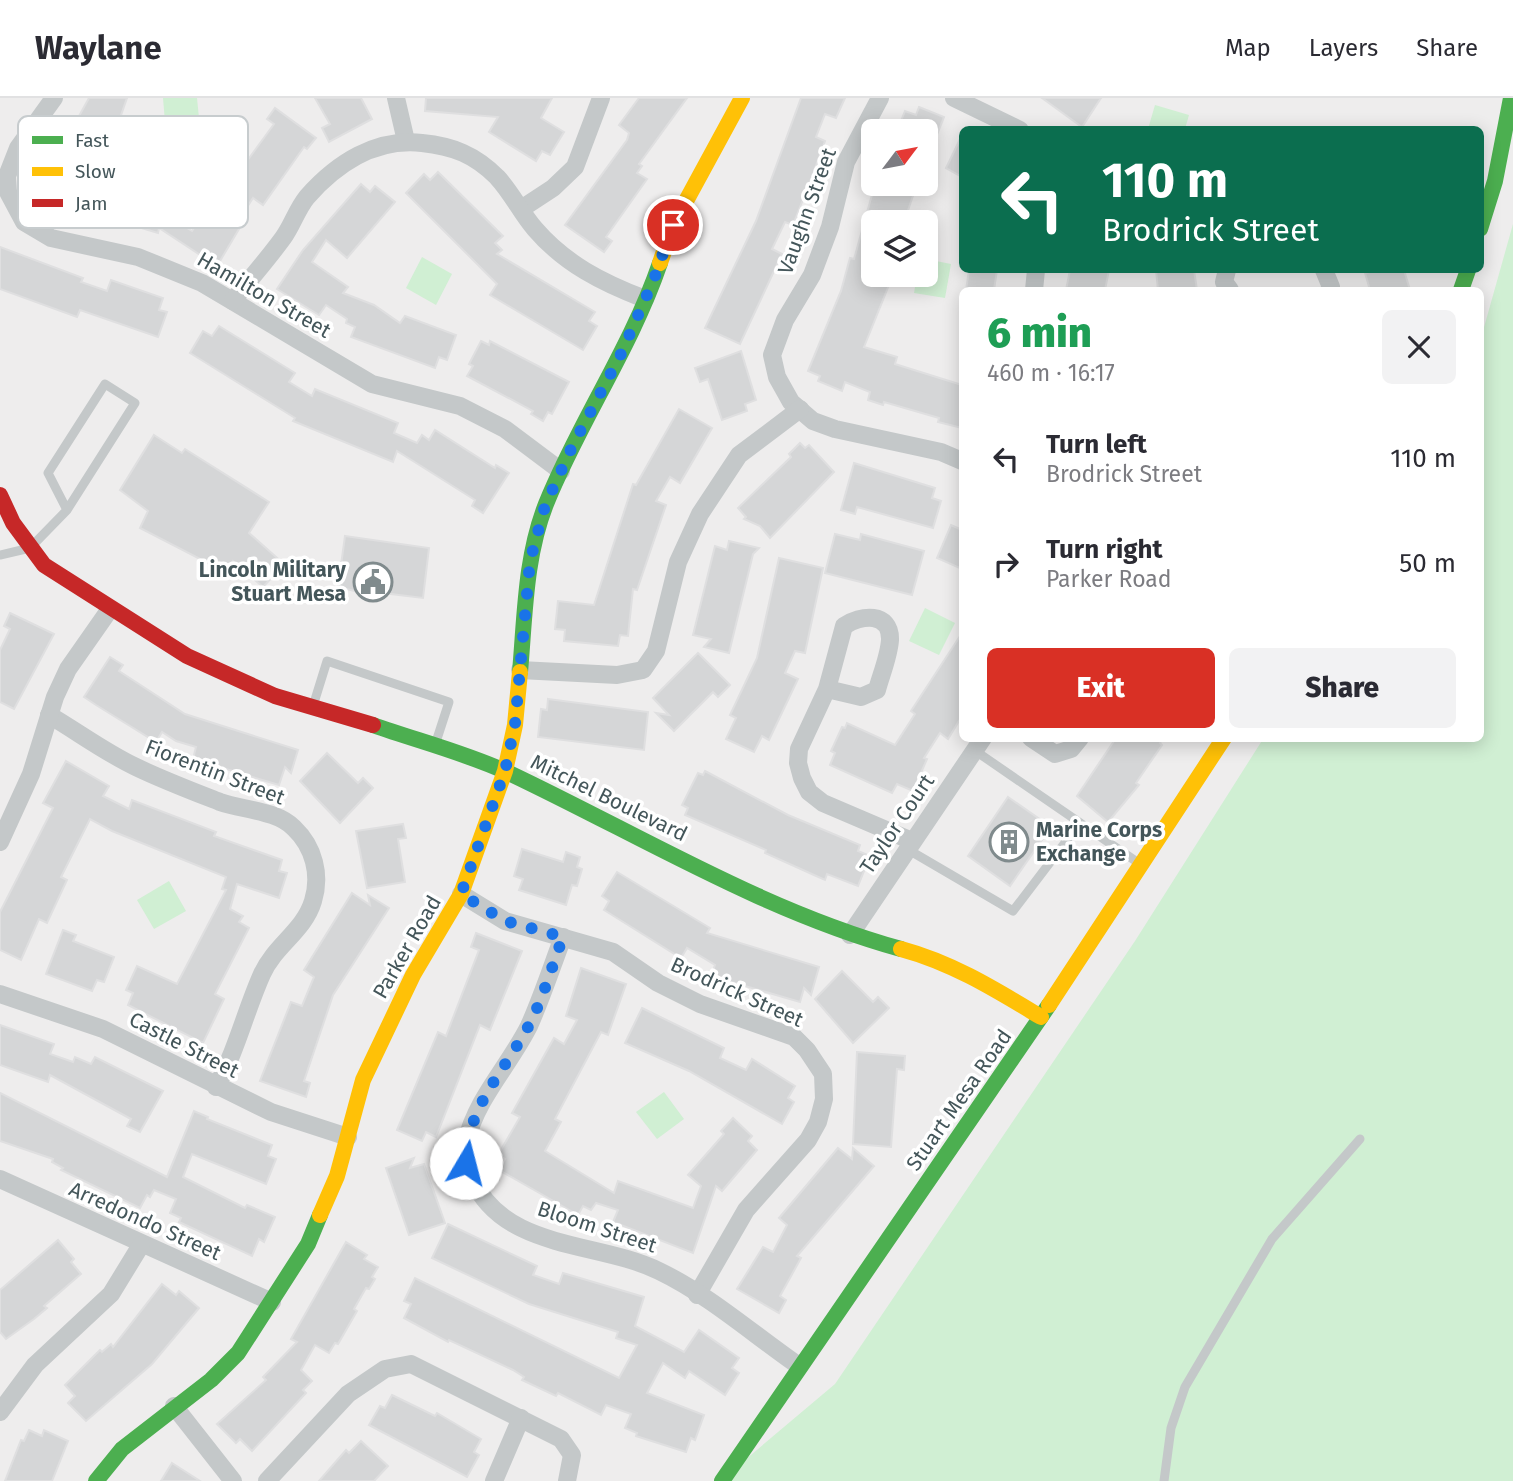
<!DOCTYPE html>
<meta charset="utf-8">
<style>
body{margin:0;font-family:"Fira Sans",sans-serif;background:#f2f2f3;color:#2b2b33;height:100vh;display:flex;flex-direction:column;font-size:26px;white-space:nowrap}
*{box-sizing:border-box;margin:0}
p{font-size:23px;color:#7c7c81}
.icon{flex:none;width:38px;height:38px;fill:none;stroke:currentColor;stroke-width:2;stroke-linecap:round;stroke-linejoin:round}
.map{position:relative;flex:1;overflow:hidden}
.sheet{position:absolute;left:959px;top:189px;width:525px;height:455px;display:flex;flex-direction:column;background:#fff;border-radius:10px;box-shadow:0 4px 18px #0003}
.sheet>*{flex:none}
.hud{position:absolute;left:959px;top:28px;width:525px;height:147px;border-radius:10px;box-shadow:0 4px 18px #0003;background:#0b6e4f;color:#fff;overflow:hidden}
.needle{width:46px;rotate:58deg}
.fabs{position:absolute;left:861px;top:21px;display:grid;gap:14px}
.fabs a{display:grid;place-items:center;width:77px;height:77px;border-radius:10px;background:#fff;box-shadow:0 4px 18px #0003;font-size:35px}
.pin{position:absolute;display:grid;place-items:center;width:60px;height:60px;color:#fff;margin:-30px;border:4px solid #fff;border-radius:50%;box-shadow:0 2px 7px #0007}
.me{position:absolute;width:77px;margin:-38px;rotate:8deg;stroke-linejoin:round;filter:drop-shadow(0 0 5px #0008)}
.turn{display:flex;align-items:center;gap:24px;height:147px;padding:0 28px;font-size:32px}
.turn .icon{width:91px;height:91px;stroke-width:2.5}
.turn b{display:block;font-size:49px;line-height:60px}
.round{display:grid;place-items:center;flex:none;width:74px;height:74px;border-radius:10px;background:#f2f2f3}
.summary{display:flex;align-items:center;justify-content:space-between;height:119px;padding:0 28px}
h1{font-size:42px;font-weight:800;line-height:52px;color:#1e9e55}
.action{display:flex;gap:14px;margin-top:auto;padding:14px 28px}
.action a{flex:1;height:80px;border-radius:10px;background:#d93025;color:#fff;font-size:28px;font-weight:800;line-height:80px;text-align:center}
.action a+a{background:#f2f2f3;color:#2b2b33}
ul{padding:0;list-style:none}
li{display:flex;align-items:center;gap:21px;height:105px;padding:0 28px}
li div{flex:1}
li b{display:block;font-size:26px}
li em{font-style:normal}
header{display:flex;align-items:center;gap:42px;box-sizing:border-box;height:98px;padding:0 35px;background:#fff;border-bottom:2px solid #e1e1e2}
header strong{font-size:33px}
nav{display:flex;gap:38px;margin-inline-start:auto;font-size:24px}
.map>svg:first-child{display:block}
.green{fill:#d0efd3}
.building{fill:#d5d6d7;stroke:#dfdfe0;stroke-width:2}
.lines{fill:none;stroke-linecap:round;stroke-linejoin:round}
.lane{stroke:#c4c8c9;stroke-width:9}
.street{stroke:#c4c8c9;stroke-width:18}
.fast{stroke:#4caf50;stroke-width:16}
.slow{stroke:#ffc107;stroke-width:16}
.jam{stroke:#c62828;stroke-width:16}
.route{stroke:#1a73e8;stroke-width:12;stroke-dasharray:0 21.6}
.labels{text-anchor:middle;stroke-width:7;stroke-linejoin:round;paint-order:stroke}
.street-label{font-size:21px;fill:#44565a;stroke:#fff}
.poi-label{font-size:21px;font-weight:bold;fill:#44565a;stroke:#fff;text-anchor:end}
.key{fill:#fff;stroke:#c7ccce;stroke-width:2}
.key-label{font-size:19px;fill:#44565a}
</style>
<header>
<strong>Waylane</strong>
<nav><a>Map</a><a>Layers</a><a>Share</a></nav>
</header>
<div class="map">
<svg width="1513" height="1383" viewBox="0 0 1513 1383">
<rect width="100%" height="100%" fill="#eeeded"/>
<g class="green">
<polygon points="163,0 197,0 199,20 165,24"/>
<polygon points="1155,7 1189,17 1185,31 1148,31"/>
<polygon points="1513,126 1513,1383 720,1383 835,1286 1135,843 1263,641 1480,640 1481,240"/>
<polygon points="422,159 452,176 436,207 406,190"/>
<polygon points="926,161 951,166 945,200 914,195 917,177 926,177"/>
<polygon points="925,510 955,525 939,557 909,543"/>
<polygon points="169,783 186,813 154,831 137,802"/>
<polygon points="664,994 684,1021 657,1041 636,1014"/>
</g>
<g class="building">
<polygon points="89,0 127,0 120,20 91,74 177,101 171,120 192,133 216,97 220,100 274,26 267,21 275,10 316,40 307,51 304,49 263,107 253,100 238,123 242,126 217,168 159,130 158,135 105,119 109,107 81,99 75,111 44,93 46,89 38,85 46,72 48,74"/>
<polygon points="315,0 361,0 372,21 329,44 322,30 330,26"/>
<polygon points="426,0 552,0 541,20 564,34 550,57 542,53 536,63 489,34 498,19 425,13"/>
<polygon points="639,0 687,0 639,66 642,68 637,75 647,81 606,139 612,143 604,154 565,127 627,42 629,35 619,27"/>
<polygon points="801,0 845,0 836,20 825,16 816,39 825,43 813,76 793,127 785,124 772,151 782,156 740,246 705,230 756,123"/>
<polygon points="1042,0 1101,0 1082,29"/>
<polygon points="919,9 944,19 927,62 926,33 897,33 905,13 916,17"/>
<polygon points="962,37 962,79 946,70"/>
<polygon points="438,74 503,138 495,145 502,152 497,156 595,214 589,223 597,228 583,252 490,197 497,186 406,95 424,76 430,82"/>
<polygon points="361,86 370,94 375,88 395,104 347,160 326,142 312,164 348,189 343,195 374,207 400,225 405,218 456,237 447,262 439,259 435,270 351,239 355,229 346,225 347,221 326,207 319,217 277,191 303,152"/>
<polygon points="875,86 917,86 904,124 873,124 873,177 893,177 864,249 897,259 895,266 962,287 962,330 938,324 939,320 884,304 883,307 868,302 870,294 845,284 842,293 818,283 820,278 808,273 841,193 850,160 854,161"/>
<polygon points="0,149 83,180 81,184 107,193 111,182 163,200 159,212 167,214 158,239 80,212 77,219 0,191"/>
<polygon points="969,172 997,172 994,192 966,192"/>
<polygon points="1070,172 1109,172 1105,192 1066,192"/>
<polygon points="1156,172 1194,172 1197,192 1158,192"/>
<polygon points="1378,172 1404,172 1410,192 1370,192 1365,175"/>
<polygon points="219,228 295,275 289,284 312,298 315,291 398,325 394,335 417,345 422,337 429,342 435,332 495,370 496,367 509,375 483,415 472,408 475,402 397,353 393,364 293,323 295,320 190,255 203,233 212,238"/>
<polygon points="481,243 489,247 490,243 569,284 552,316 548,314 543,323 531,316 533,313 467,278 473,268 469,266"/>
<polygon points="741,253 756,302 745,306 747,313 722,322 708,281 700,284 695,270"/>
<polygon points="679,311 712,330 680,385 670,379 656,403 666,407 637,492 633,491 628,538 620,537 618,548 564,543 565,532 555,531 558,503 594,507 633,386 636,387"/>
<polygon points="154,337 182,355 185,351 269,404 249,435 284,466 263,489 233,463 227,475 140,430 148,413 120,392"/>
<polygon points="800,345 805,350 809,347 834,374 770,440 760,428 744,421 746,419 738,410 791,359 789,356"/>
<polygon points="854,365 935,390 932,400 941,403 933,430 857,409 855,416 841,412"/>
<polygon points="951,427 962,432 962,471 937,460"/>
<polygon points="835,436 860,442 861,436 924,453 912,497 825,475"/>
<polygon points="345,438 429,450 423,500 382,495 382,498 375,498 338,489"/>
<polygon points="729,443 759,450 753,456 729,555 704,549 711,541 693,537 715,448 727,452"/>
<polygon points="779,460 823,470 805,555 795,553 785,575 798,581 769,642 762,638 754,654 726,641 736,620 730,617 757,560"/>
<polygon points="10,515 54,536 14,611 0,604 0,552 10,531 4,528"/>
<polygon points="962,535 962,618 948,641 940,635 924,660 927,661 913,693 897,686 892,695 830,667 835,655 831,653 842,629 845,630 847,625 895,647 915,616 911,613"/>
<polygon points="698,555 730,587 718,599 713,594 674,633 656,615 669,617 653,600"/>
<polygon points="110,559 123,567 119,573 185,616 298,652 291,675 285,669 279,687 193,661 196,649 176,643 162,634 156,644 96,607 84,599"/>
<polygon points="548,601 648,614 644,652 538,639 541,611 547,612"/>
<polygon points="1116,640 1163,640 1160,645 1162,647 1136,685 1139,687 1108,724 1077,698"/>
<polygon points="327,655 358,685 363,680 373,690 340,725 300,683"/>
<polygon points="66,663 109,688 103,698 129,711 132,702 216,734 214,738 282,762 279,773 287,775 279,800 237,786 230,811 243,818 239,824 249,830 215,896 224,901 203,945 128,907 133,895 126,892 137,868 177,886 226,792 222,791 226,779 112,733 90,721 61,779 67,782 47,825 39,821 21,862 0,852 0,814 53,710 43,705"/>
<polygon points="705,673 788,717 860,747 858,753 870,758 858,788 827,776 825,782 814,777 765,755 766,752 685,717 688,710 682,707 698,675 703,677"/>
<polygon points="1008,699 1051,729 1010,788 968,758"/>
<polygon points="403,726 406,740 398,741 405,784 367,790 356,733"/>
<polygon points="522,751 563,764 566,754 580,759 577,769 582,771 577,788 572,787 566,807 519,792 523,781 514,778"/>
<polygon points="617,774 710,830 707,835 819,869 811,897 804,890 800,904 711,878 715,867 687,850 681,860 604,812 609,803 602,798"/>
<polygon points="352,795 370,807 368,797 389,810 333,897 304,983 310,985 306,999 260,983 291,904 302,908 314,879 304,872"/>
<polygon points="63,832 76,837 73,843 114,859 104,884 97,882 92,893 46,876"/>
<polygon points="476,835 522,853 490,932 480,927 436,1039 426,1034 422,1043 397,1032 438,934 446,938 479,852 471,849"/>
<polygon points="581,870 626,886 608,937 601,934 555,1021 561,1024 545,1053 614,1095 618,1083 693,1110 701,1088 688,1077 724,1036 721,1033 733,1020 752,1038 748,1043 757,1052 722,1093 716,1088 693,1155 613,1124 618,1112 596,1105 591,1112 583,1108 578,1117 499,1072 505,1061 498,1057 520,1019 512,1015 554,940 564,946 577,922 566,918"/>
<polygon points="842,873 873,904 878,899 889,910 853,945 815,901"/>
<polygon points="642,910 724,950 720,960 746,972 752,961 795,988 788,1000 794,1004 782,1026 689,973 625,945"/>
<polygon points="0,927 54,946 50,956 73,964 75,959 91,966 95,959 163,993 140,1034 127,1028 131,1021 50,977 48,984 0,967"/>
<polygon points="857,954 905,958 904,972 897,971 891,1049 853,1046"/>
<polygon points="0,995 167,1079 194,1013 208,1019 207,1021 272,1047 268,1058 276,1061 266,1086 192,1056 183,1079 245,1110 247,1107 275,1119 264,1144 259,1141 252,1158 179,1124 181,1120 170,1115 176,1101 154,1092 150,1099 147,1097 140,1110 61,1072 63,1070 52,1064 53,1061 0,1043"/>
<polygon points="838,1050 852,1061 853,1050 874,1068 797,1158 801,1160 780,1198 786,1202 779,1215 737,1191 763,1149 773,1154 787,1127 779,1120"/>
<polygon points="414,1060 410,1070 424,1066 445,1125 409,1137 386,1070"/>
<polygon points="448,1126 537,1168 533,1177 559,1186 563,1175 644,1199 635,1228 684,1254 699,1232 739,1260 732,1270 739,1275 725,1297 689,1273 685,1280 663,1265 647,1295 704,1317 695,1342 691,1340 686,1354 636,1338 637,1335 625,1330 631,1316 606,1307 601,1317 558,1295 556,1298 522,1282 524,1279 513,1272 449,1242 448,1244 404,1220 411,1206 404,1203 415,1180 619,1280 637,1247 616,1240 618,1234 529,1206 432,1160"/>
<polygon points="58,1142 74,1161 71,1164 81,1176 44,1208 47,1210 34,1221 6,1241 0,1234 0,1192"/>
<polygon points="346,1144 367,1157 364,1161 378,1169 372,1179 375,1181 369,1191 366,1190 354,1211 357,1213 338,1246 335,1245 329,1255 315,1247 301,1272 312,1283 303,1292 306,1295 252,1353 240,1341 236,1345 217,1326 266,1282 263,1279 297,1244 291,1241"/>
<polygon points="162,1186 176,1197 179,1193 199,1210 152,1266 86,1323 68,1305 75,1298 65,1287 100,1252 102,1254 111,1246 113,1249"/>
<polygon points="392,1297 435,1318 437,1315 481,1341 474,1354 479,1357 467,1379 369,1327 380,1308 385,1310"/>
<polygon points="29,1332 42,1338 44,1332 68,1343 52,1383 5,1383 21,1342 24,1343"/>
<polygon points="361,1343 388,1368 374,1383 319,1383 346,1352 349,1355"/>
<polygon points="172,1365 200,1383 161,1383"/>
</g>
<g class="lines">
<g class="lane">
<polyline points="0,457 30,450 67,412 135,305 105,286 48,375 67,412"/>
<polyline points="313,608 327,563 449,604 435,647"/>
<polyline points="974,652 1140,766"/>
<polyline points="907,751 1013,813 1080,725"/>
<polyline points="1164,1383 1171,1330 1185,1289 1272,1141 1360,1041"/>
</g>
<g class="street">
<polyline points="54,0 18,50 7,78 8,94 24,124 51,140 138,159 202,185 372,286 460,308 505,331 561,373"/>
<polyline points="396,0 406,43"/>
<polyline points="880,0 846,64 830,129 812,177 785,222 772,257 777,279 791,304 813,323 835,331 941,354 962,363"/>
<polyline points="954,0 1020,32"/>
<polyline points="521,111 553,90 575,69 601,0"/>
<polyline points="1227,172 1224,184 1230,192"/>
<polyline points="1324,172 1331,189 1329,192"/>
<polyline points="1034,192 1036,172"/>
<path d="M233,203c16,-21 34,-41 50,-63 9,-12 14,-29 24,-41 30,-34 69,-59 115,-54 31,3 53,12 75,34 15,16 24,36 38,52 30,35 68,54 110,70"/>
<polyline points="520,572 617,577 643,572 656,553 678,464 700,416 739,357 800,311"/>
<path d="M827,591l34,8 16,-7c4,-15 12,-34 13,-50 1,-29 -30,-25 -46,-14l-17,63 -28,60 -1,14 4,15 7,14 14,11 89,38"/>
<path d="M49,617c29,17 57,38 87,52 27,13 56,24 84,35 22,8 57,8 74,26 20,19 27,47 19,73 -9,30 -38,44 -51,73 -17,38 -25,76 -46,113"/>
<polyline points="1031,640 1055,656 1071,651 1080,640"/>
<polyline points="0,744 31,676 55,599 68,571 110,511"/>
<polyline points="461,796 505,823 613,854 658,885 700,906 794,939 807,952 823,976 824,1001 818,1024 808,1042 746,1112 697,1197"/>
<polyline points="850,837 983,640"/>
<path d="M563,839c-11,29 -21,60 -34,89 -20,40 -52,71 -63,116 -2,13 1,24 6,36 31,73 127,63 187,93 50,24 95,64 140,95"/>
<polyline points="0,896 103,931 271,1014 348,1039"/>
<polyline points="0,1081 272,1204"/>
<polyline points="174,1308 233,1383"/>
<polyline points="0,1314 35,1267 111,1196 141,1147"/>
<polyline points="267,1383 348,1296 385,1271 411,1266 561,1341 572,1357 567,1383"/>
<polyline points="494,1383 521,1320"/>
</g>
<g class="fast">
<polyline points="1480,131 1495,83 1511,0"/>
<polyline points="1461,192 1468,172"/>
<path d="M520,574c5,-56 5,-115 26,-168 33,-82 85,-156 114,-241"/>
<path d="M373,627c45,16 93,28 136,48 129,61 254,138 392,176"/>
<polyline points="96,1383 122,1351 211,1282 238,1255 308,1146 320,1117"/>
<polyline points="722,1383 1049,907"/>
</g>
<g class="slow">
<polyline points="660,165 673,127 742,0"/>
<path d="M901,851c52,14 95,41 140,68"/>
<polyline points="1049,907 1224,640"/>
<polyline points="320,1117 337,1078 363,982 413,877 461,796 505,673 515,627 520,574"/>
</g>
<polyline class="jam" points="0,397 13,425 44,467 187,558 275,598 373,627"/>
</g>
<g class="lines">
<path class="route" d="M466,1065c0,-54 37,-90 62,-136 15,-28 24,-61 35,-90l-58,-16 -44,-27 44,-123 10,-47 15,-163 15,-55 27,-59 49,-93 33,-75 19,-54"/>
</g>
<defs>
<symbol id="civic-ring" viewBox="-11 -11 22 22"><circle r="9.5" fill="#fff" stroke="#808b8d" stroke-width="1.5"/><path d="M-.6-6.5H3V-4.5H.6V-3L4-1V1h2V6H-6V1h2V-1L-.6-3ZM-1.2 2.5V6h2.4V2.5Z" fill="#808b8d"/></symbol>
<symbol id="building-ring" viewBox="-11 -11 22 22"><circle r="9.5" fill="#fff" stroke="#808b8d" stroke-width="1.5"/><path d="M-4-6H4V6H1V3H-1V6H-4ZM-2.5-4.3h1.7v1.8h-1.7ZM.8-4.3h1.7v1.8H.8ZM-2.5-1h1.7V.8h-1.7ZM.8-1h1.7V.8H.8Z" fill="#808b8d"/></symbol>
</defs>
<g fill-rule="evenodd">
<use href="#civic-ring" x="351" y="462" width="44" height="44"/>
<use href="#building-ring" x="987" y="722" width="44" height="44"/>
</g>
<g class="labels">
<g class="street-label">
<text transform="translate(807 113) rotate(-70)" y="7">Vaughn Street</text>
<text transform="translate(264 197) rotate(30)" y="7">Hamilton Street</text>
<text transform="translate(215 674) rotate(21)" y="7">Fiorentin Street</text>
<text transform="translate(609 700) rotate(26)" y="7">Mitchel Boulevard</text>
<text transform="translate(897 726) rotate(-56)" y="7">Taylor Court</text>
<text transform="translate(407 849) rotate(-60)" y="7">Parker Road</text>
<text transform="translate(737 894) rotate(24)" y="7">Brodrick Street</text>
<text transform="translate(184 947) rotate(27)" y="7">Castle Street</text>
<text transform="translate(959 1002) rotate(-55)" y="7">Stuart Mesa Road</text>
<text transform="translate(145 1123) rotate(24)" y="7">Arredondo Street</text>
<text transform="translate(597 1129) rotate(18)" y="7">Bloom Street</text>
</g>
<g class="poi-label">
<text x="346" y="479">Lincoln Military<tspan x="346" dy="24">Stuart Mesa</tspan></text>
<text x="1036" y="739" text-anchor="start">Marine Corps<tspan x="1036" dy="24">Exchange</tspan></text>
</g>
</g>
<rect x="18" y="18" width="230" height="112" rx="10" class="key"/>
<rect x="32" y="38" width="31" height="8" fill="#4caf50"/>
<rect x="32" y="69" width="31" height="9" fill="#ffc107"/>
<rect x="32" y="101" width="31" height="8" fill="#c62828"/>
<g class="key-label">
<text x="75" y="49">Fast</text>
<text x="75" y="80">Slow</text>
<text x="75" y="112">Jam</text>
</g>
</svg>
<div class="fabs">
<a><svg class="needle" viewBox="-14 -14 28 28"><path d="M0-13l5 13h-10z" fill="#e53935"/><path d="M0 13l5-13h-10z" fill="#7c7c81"/></svg></a>
<a><svg class="icon" aria-label="layers" viewBox="0 0 24 24"><path d="M12 4l9 5-9 5-9-5zM3 14l9 5 9-5"/></svg></a>
</div>
<div class="pin" style="left:673px;top:127px;background:#d93025"><svg class="icon" aria-label="arrive" viewBox="0 0 24 24"><path d="M6 21V4h12l-3 4 3 4H6"/></svg></div>
<svg class="me" style="left:466px;top:1065px" viewBox="-20 -20 40 40"><circle r="19" fill="#fff"/><path d="M0-13L10 11 0 6-10 11z" fill="#1a73e8"/></svg>
<div class="hud">
<div class="turn"><svg class="icon" aria-label="left" viewBox="0 0 24 24"><path d="M17 20v-9H6M10 6l-5 5 5 5"/></svg><div><b>110 m</b>Brodrick Street</div></div>
</div>
<section class="sheet">
<div class="summary"><div><h1>6 min</h1><p>460 m · 16:17</p></div><a class="round"><svg class="icon" aria-label="close" viewBox="0 0 24 24"><path d="M6 6l12 12M18 6L6 18"/></svg></a></div>
<ul>
<li><svg class="icon" aria-label="left" viewBox="0 0 24 24"><path d="M17 20v-9H6M10 6l-5 5 5 5"/></svg><div><b>Turn left</b><p>Brodrick Street</p></div><em>110 m</em></li>
<li><svg class="icon" aria-label="right" viewBox="0 0 24 24"><path d="M7 20v-9h11M14 6l5 5-5 5"/></svg><div><b>Turn right</b><p>Parker Road</p></div><em>50 m</em></li>
</ul>
<div class="action"><a>Exit</a><a>Share</a></div>
</section>
</div>
